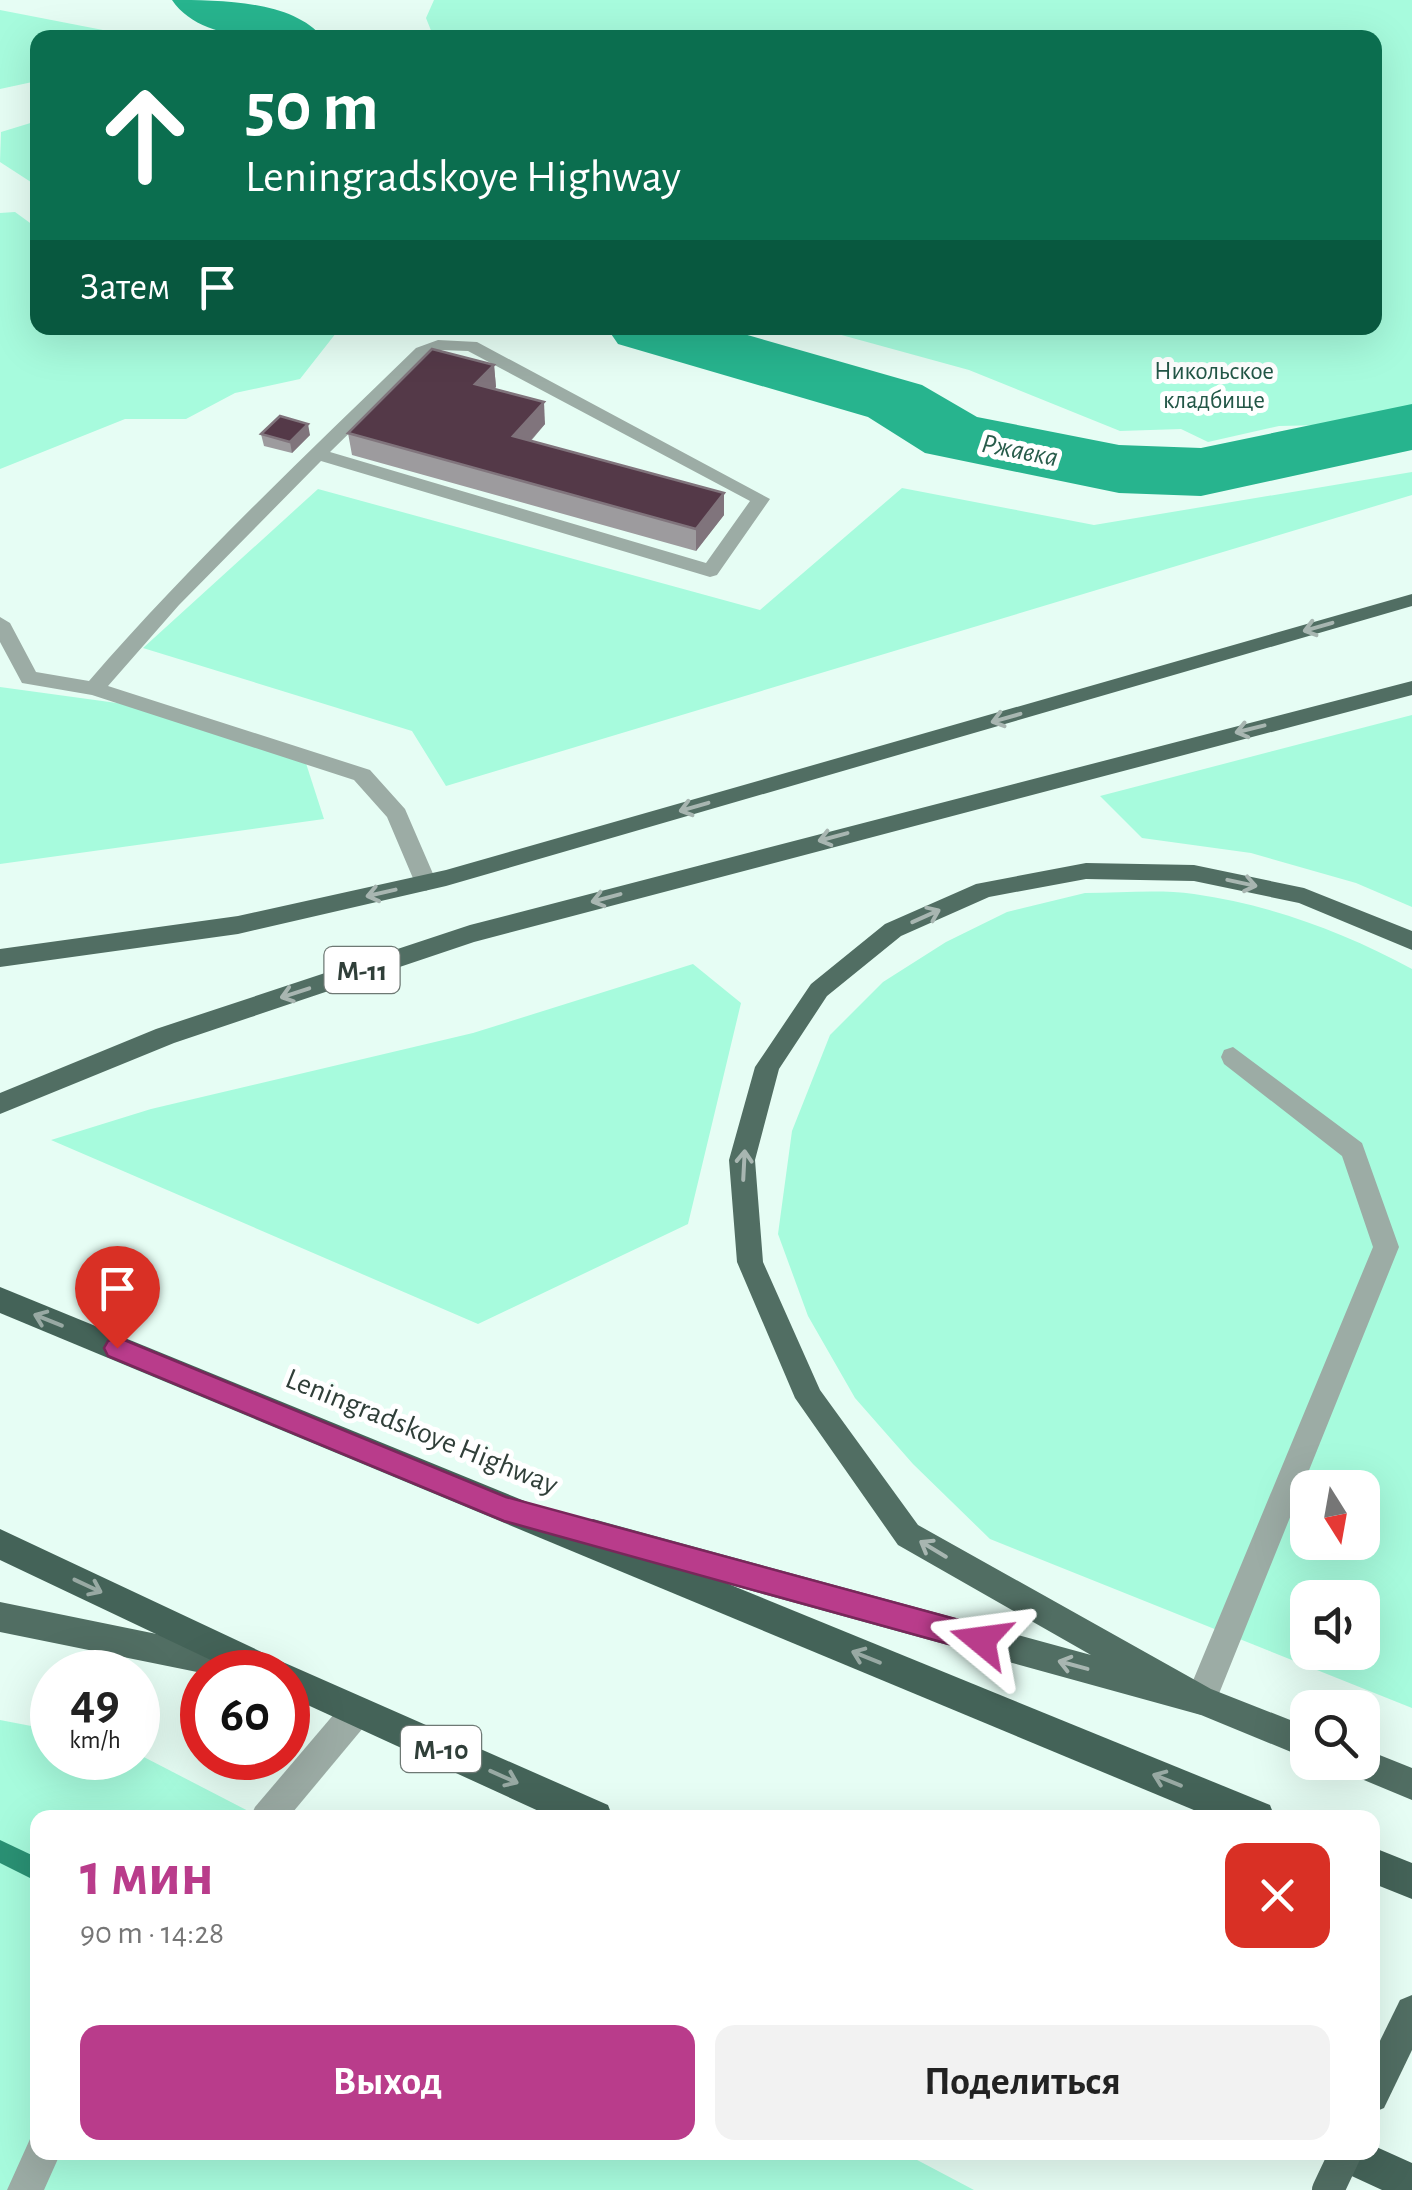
<!DOCTYPE html>
<html lang="ru">
<meta charset="utf-8">
<style>
body{margin:0;font-family:"Alegreya Sans",sans-serif;background:#f2f2f2;color:#222;height:100vh;display:flex;flex-direction:column;font-size:38px;white-space:nowrap}
*{box-sizing:border-box;margin:0}
p{font-size:32px;color:#767676}
.icon{flex:none;width:55px;height:55px;fill:none;stroke:currentColor;stroke-width:2;stroke-linecap:round;stroke-linejoin:round}
.map{position:relative;flex:1;overflow:hidden}
.panel{position:absolute;left:30px;top:1810px;width:1350px;height:350px;display:flex;flex-direction:column;background:#fff;border-radius:20px;box-shadow:0 10px 40px #0002}
.panel>*{flex:none}
.hud{position:absolute;left:30px;top:30px;width:1352px;height:305px;border-radius:20px;box-shadow:0 10px 40px #0002;background:#0b6e4f;color:#fff;overflow:hidden}
.needle{width:65px;rotate:169deg}
.fabs{position:absolute;left:1290px;top:1470px;display:grid;gap:20px}
.fabs a{display:grid;place-items:center;width:90px;height:90px;border-radius:20px;background:#fff;box-shadow:0 10px 40px #0002;font-size:50px}
.speed{position:absolute;left:30px;top:1650px;display:flex;gap:20px;font-size:50px;font-weight:700;text-align:center}
.speed>*{display:grid;place-content:center;width:130px;height:130px;border-radius:50%;background:#fff;box-shadow:0 10px 40px #0002;line-height:1}
.speed small{font-size:25px;font-weight:400}
.speed .limit{border:15px solid #d22;background:#fff;color:#111}
.pin{position:absolute;display:grid;place-items:center;width:85px;height:85px;color:#fff;margin:-102px -42px;border-radius:50% 50% 50% 0;rotate:-45deg;box-shadow:0 0 10px #0007}
.pin .icon{rotate:45deg}
.me{position:absolute;width:110px;margin:-55px;rotate:286deg;stroke-linejoin:round;filter:drop-shadow(0 0 8px #0008)}
.turn{display:flex;align-items:center;gap:35px;height:210px;padding:0 50px;font-size:45px}
.turn .icon{width:130px;height:130px;stroke-width:2.5}
.turn b{display:block;font-size:70px;line-height:85px}
.then{display:flex;align-items:center;height:95px;padding:0 50px;background:#0003;gap:20px;font-size:38px}
.round{display:grid;place-items:center;flex:none;width:105px;height:105px;border-radius:20px;background:#f2f2f2}
.summary{display:flex;align-items:center;justify-content:space-between;height:170px;padding:0 50px}
h1{font-size:60px;font-weight:600;line-height:75px;color:#b93c8b}
.primary-button{display:flex;gap:20px;margin-top:auto;padding:20px 50px}
.primary-button a{flex:1;height:115px;border-radius:20px;background:#b93c8b;color:#fff;font-size:40px;font-weight:600;line-height:115px;text-align:center}
.primary-button a+a{background:#f2f2f2;color:#222}
.map>svg:first-child{display:block}
.green{fill:#a7fbdd;fill-rule:evenodd}
.lines{fill:none;stroke-linecap:round;stroke-linejoin:round}
.stream{fill:#2a9174;fill-rule:evenodd}
.river{fill:#27b48e;fill-rule:evenodd}
.service{fill:#9caca5;fill-rule:evenodd}
.primary{fill:#516e63;fill-rule:evenodd}
.trunk{fill:#446358;fill-rule:evenodd}
.primary-bridge{stroke:#516e63;stroke-width:32}
.wall{fill:#9d9b9e}
.shaded-wall{fill:#80747c}
.building{fill:#543948;stroke:#80747c;stroke-width:2.5}
.oneway{stroke:#a8b6b1}
.oneway2{stroke:#98a9a3}
.route{fill:#b93c8b;stroke:#78275a;stroke-width:2.5}
.labels{text-anchor:middle;stroke-width:10;stroke-linejoin:round;paint-order:stroke}
.far-park-label{font-size:25px;fill:#235747;stroke:#fff}
.far-water-label{font-size:28px;font-style:italic;fill:#285c4b;stroke:#fff}
.shield{fill:#fff;stroke:#6e7974;stroke-width:2.5}
.shield-label{font-size:28px;font-weight:bold;fill:#303f39}
.street-label{font-size:30px;fill:#303f39;stroke:#fff}
</style>
<div class="map">
<svg width="1412" height="2190" viewBox="0 0 1412 2190">
<rect width="100%" height="100%" fill="#e6fdf4"/>
<g class="green">
<polygon points="434,0 1412,0 1412,423 1279,426 1208,442 1181,429 1120,431 969,370 816,328 1375,328 1375,38 434,38 426,18"/>
<polygon points="0,10 103,30 121,37 38,38 37,81 0,89"/>
<polygon points="37,121 38,121 37,186 0,162 1,132"/>
<polygon points="15,212 37,228 38,328 340,328 300,379 235,393 186,419 125,419 0,469 0,213"/>
<polygon points="1412,472 1412,495 446,786 412,731 143,648 318,489 760,610 902,488 1094,525"/>
<polygon points="0,687 190,713 303,754 324,819 0,864"/>
<polygon points="1412,715 1412,907 1356,883 1251,853 1142,838 1100,796"/>
<path d="M1085,893c36,0 74,-4 109,1 77,11 150,38 218,75v739l-422,-169 -77,-75 -58,-66 -47,-82 -30,-82 14,-103 38,-96 53,-53 63,-40 61,-30zM1308,1488h54v54h-54zM1308,1598h54v54h-54z"/>
<polygon points="693,964 741,1003 688,1224 478,1324 51,1140 151,1109 473,1033"/>
<polygon points="0,1720 52,1730 52,1758 138,1758 138,1754 260,1817 38,1818 38,2152 902,2152 974,2190 0,2190"/>
</g>
<g class="lines">
<polygon class="stream" points="0,1840 38,1858 38,1882 0,1863"/>
<g class="river">
<path d="M172,0c46,0 121,0 151,38 -47,0 -121,6 -151,-38z"/>
<polygon points="607,328 723,328 922,385 977,417 1119,445 1201,448 1412,404 1412,450 1201,496 1119,493 925,453 868,417 618,344"/>
</g>
<g class="service">
<path d="M438,340l39,2 293,157 -53,76 -7,2 -389,-116 -142,144 -71,81 262,84 35,39 32,74 -11,8 -11,-8 -28,-66 -33,-37 -262,-85 -70,-12 -22,-41v-25l10,6 26,49 53,9c102,-118 215,-224 327,-333zM440,350l28,1 282,150 -44,62 -376,-111 98,-96z"/>
<polygon points="1233,1047 1362,1143 1399,1247 1212,1711 1201,1715 1190,1711 1185,1700 1373,1247 1342,1156 1224,1064 1221,1057 1224,1050"/>
<polygon points="357,1696 368,1700 373,1711 368,1722 288,1818 250,1818 255,1807 346,1700"/>
<polygon points="38,2136 38,2152 61,2152 44,2190 7,2190 30,2139"/>
</g>
<g class="primary">
<polygon points="1412,594 1412,606 446,886 238,934 0,967 0,949 238,916 446,870"/>
<polygon points="1412,681 1412,695 474,942 174,1043 0,1114 0,1093 156,1029 470,925"/>
<polygon points="1086,863 1194,865 1304,888 1412,931 1412,950 1299,903 1194,881 1086,879 989,897 901,936 827,996 779,1069 755,1160 763,1262 820,1390 918,1525 1211,1689 1308,1727 1308,1759 1201,1715 593,1547 583,1543 578,1533 583,1523 593,1519 1091,1655 898,1545 795,1398 737,1262 729,1160 755,1067 811,984 885,924 976,884"/>
<polygon points="0,1602 240,1651 251,1655 255,1666 253,1672 202,1673 0,1632"/>
<polygon points="1362,1748 1412,1768 1412,1800 1347,1773 1342,1762 1362,1762"/>
<polygon points="1412,1995 1412,2050 1384,2108 1372,2113 1372,2057 1400,2000"/>
</g>
<g class="trunk">
<polygon points="0,1287 1270,1805 1275,1818 1213,1818 0,1313"/>
<polygon points="0,1529 285,1663 608,1805 613,1818 554,1818 288,1696 288,1672 236,1672 0,1560"/>
<polygon points="1372,1847 1412,1863 1412,1899 1372,1883"/>
<polygon points="1372,2145 1412,2163 1412,2190 1382,2190 1330,2166 1324,2152 1372,2152"/>
</g>
<polyline class="primary-bridge" points="1328,2190 1346,2152"/>
</g>
<g class="wall">
<polygon points="494,365 496,387 494,389 545,424 531,441 724,493 724,515 696,551 352,455 348,433"/>
<polygon points="261,434 310,435 292,453 264,446"/>
</g>
<g class="shaded-wall">
<polygon points="494,365 496,387 477,406 475,384"/>
<polygon points="544,402 545,424 515,458 513,436"/>
<polygon points="308,424 310,435 292,453 290,442"/>
<polygon points="724,493 724,515 696,551 696,529"/>
</g>
<g class="building">
<polygon points="432,349 494,365 475,384 544,402 513,436 724,493 696,529 348,433"/>
<polygon points="280,416 308,424 290,442 261,434"/>
</g>
<defs><path id="oneway-shaft" d="M-6 0H5M1.5-3L5.5 0L1.5 3" fill="none" stroke-width="1.6" stroke-linecap="round" stroke-linejoin="round" transform="scale(2.5)"/></defs>
<g class="oneway">
<use href="#oneway-shaft" transform="translate(1318 627) rotate(164)"/>
<use href="#oneway-shaft" transform="translate(1006 718) rotate(164)"/>
<use href="#oneway-shaft" transform="translate(1250 729) rotate(166)"/>
<use href="#oneway-shaft" transform="translate(694 807) rotate(164)"/>
<use href="#oneway-shaft" transform="translate(833 837) rotate(165)"/>
<use href="#oneway-shaft" transform="translate(1242 883) rotate(12)"/>
<use href="#oneway-shaft" transform="translate(381 893) rotate(167)"/>
<use href="#oneway-shaft" transform="translate(606 898) rotate(165)"/>
<use href="#oneway-shaft" transform="translate(926 916) rotate(-24)"/>
<use href="#oneway-shaft" transform="translate(295 993) rotate(162)"/>
<use href="#oneway-shaft" transform="translate(744 1165) rotate(-87)"/>
<use href="#oneway-shaft" transform="translate(933 1549) rotate(-149)"/>
<use href="#oneway-shaft" transform="translate(1073 1665) rotate(-165)"/>
</g>
<g class="oneway2">
<use href="#oneway-shaft" transform="translate(48 1320) rotate(-158)"/>
<use href="#oneway-shaft" transform="translate(88 1586) rotate(25)"/>
<use href="#oneway-shaft" transform="translate(866 1657) rotate(-158)"/>
<use href="#oneway-shaft" transform="translate(504 1777) rotate(24)"/>
<use href="#oneway-shaft" transform="translate(1167 1780) rotate(-158)"/>
</g>
<polygon class="route" points="117,1337 506,1497 981,1626 991,1630 995,1640 991,1649 981,1653 504,1521 108,1356 104,1348 108,1341"/>
<g class="labels">
<g class="far-park-label">
<text x="1214" y="379">Никольское<tspan x="1214" dy="29">кладбище</tspan></text>
</g>
<g class="far-water-label">
<text transform="translate(1020 449) rotate(11)" y="10">Ржавка</text>
</g>
<g class="shield">
<rect x="324.5" y="947" width="75" height="46" rx="8"/>
<rect x="401" y="1726" width="80" height="46" rx="8"/>
</g>
<g class="shield-label">
<text x="362" y="980">М-11</text>
<text x="441" y="1759">М-10</text>
</g>
<g class="street-label">
<text transform="translate(422 1431) rotate(22)" y="10">Leningradskoye Highway</text>
</g>
</g>
</svg>
<div class="fabs">
<a><svg class="needle" viewBox="-14 -14 28 28"><path d="M0-13l5 13h-10z" fill="#e53935"/><path d="M0 13l5-13h-10z" fill="#767676"/></svg></a>
<a><svg class="icon" aria-label="sound" viewBox="0 0 24 24"><path d="M4 9h4l5-4v14l-5-4H4zM17 9q2 3 0 6"/></svg></a>
<a><svg class="icon" aria-label="search" viewBox="0 0 24 24"><circle cx="10" cy="10" r="6"/><path d="M15 15l6 6"/></svg></a>
</div>
<div class="speed"><div>49<small>km/h</small></div><div class="limit">60</div></div>
<div class="pin" style="left:117px;top:1348px;background:#d93025"><svg class="icon" aria-label="arrive" viewBox="0 0 24 24"><path d="M6 21V4h12l-3 4 3 4H6"/></svg></div>
<svg class="me" style="left:981px;top:1640px" viewBox="-20 -20 40 40"><path d="M0-17L14 15 0 8-14 15z" fill="#b93c8b" stroke="#fff" stroke-width="4"/></svg>
<div class="hud">
<div class="turn"><svg class="icon" aria-label="ahead" viewBox="0 0 24 24"><path d="M12 20V5M6 11l6-6 6 6"/></svg><div><b>50 m</b>Leningradskoye Highway</div></div>
<div class="then">Затем<svg class="icon" aria-label="arrive" viewBox="0 0 24 24"><path d="M6 21V4h12l-3 4 3 4H6"/></svg></div>
</div>
<section class="panel">
<div class="summary"><div><h1>1 мин</h1><p>90 m · 14:28</p></div><a class="round" style="background:#d93025;color:#fff"><svg class="icon" aria-label="close" viewBox="0 0 24 24"><path d="M6 6l12 12M18 6L6 18"/></svg></a></div>
<div class="primary-button"><a>Выход</a><a>Поделиться</a></div>
</section>
</div>
